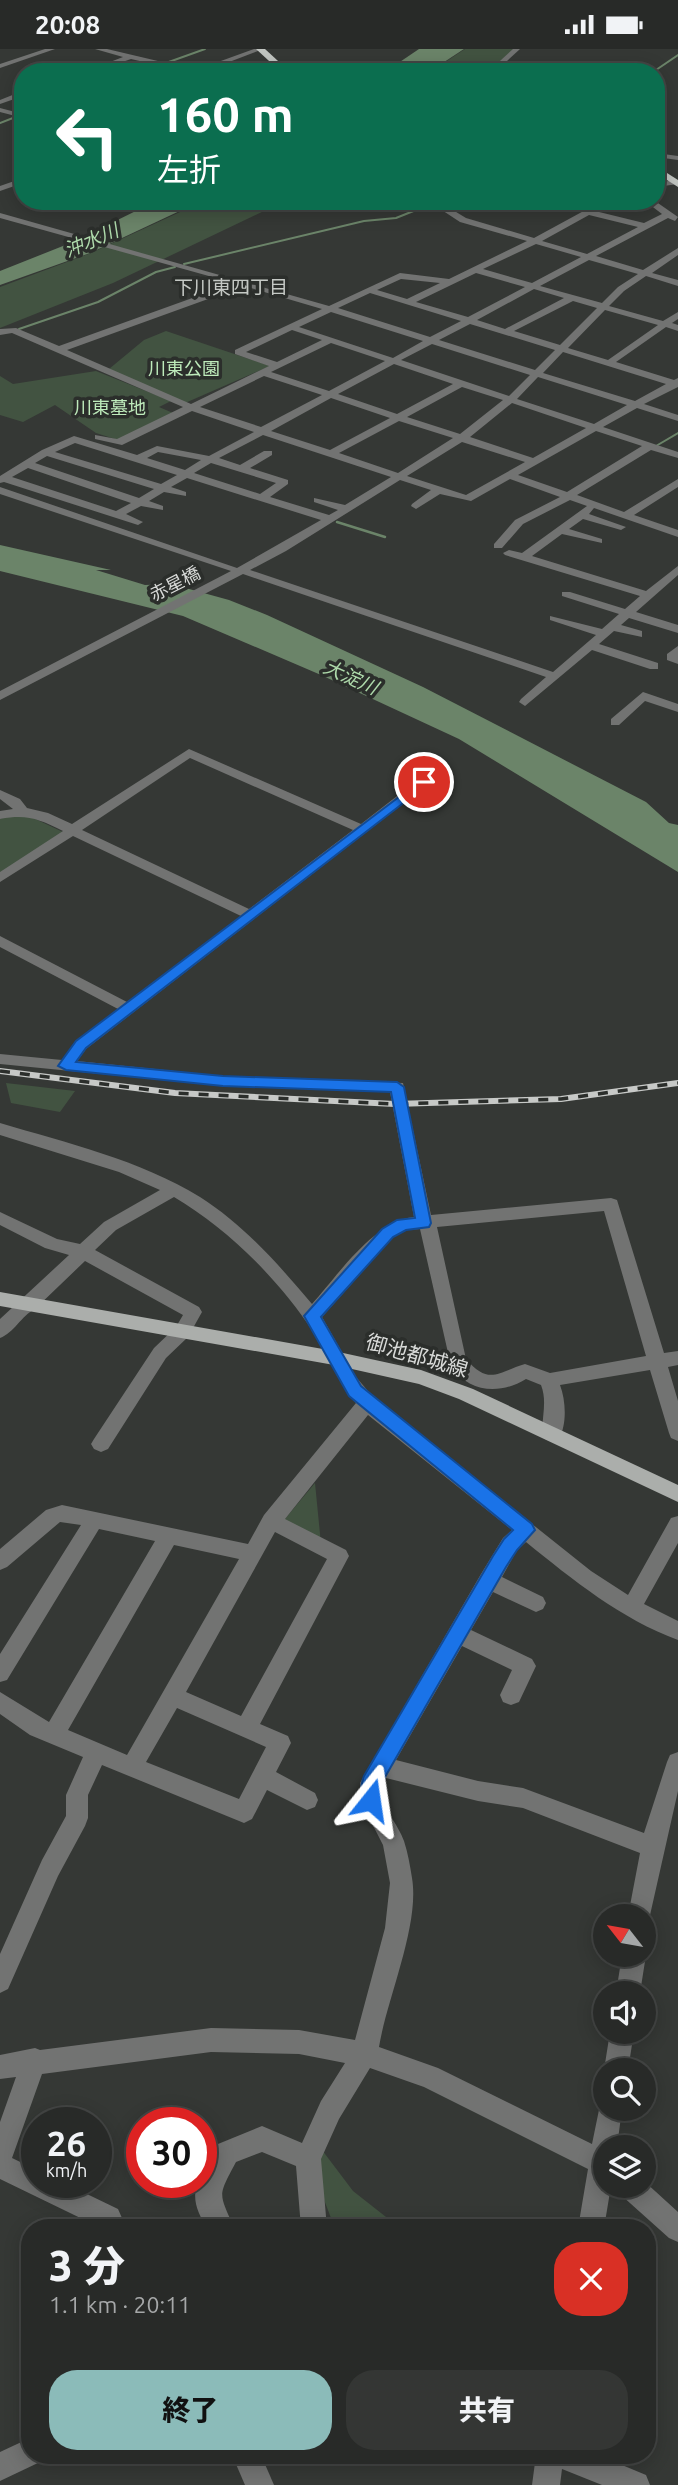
<!DOCTYPE html>
<html lang="ja">
<meta charset="utf-8">
<style>
body{margin:0;font-family:Ubuntu,"Noto Sans JP",sans-serif;background:#343634;color:#f1f3f6;height:100vh;display:flex;flex-direction:column;font-size:26px;white-space:nowrap}
*{box-sizing:border-box;margin:0}
p{font-size:23px;color:#a5a7a8}
.icon{flex:none;width:38px;height:38px;fill:none;stroke:currentColor;stroke-width:2;stroke-linecap:round;stroke-linejoin:round}
.map{position:relative;flex:1;overflow:hidden}
.drawer{position:absolute;left:21px;top:2170px;width:635px;height:245px;display:flex;flex-direction:column;background:#282a28;border-radius:28px;box-shadow:0 4px 18px #0003,0 0 0 2px #444645}
.drawer>*{flex:none}
.banner{position:absolute;left:14px;top:14px;width:651px;height:147px;border-radius:28px;box-shadow:0 4px 18px #0003,0 0 0 2px #444645;background:#0b6e4f;color:#fff;overflow:hidden}
.needle{width:46px;rotate:301deg}
.controls{position:absolute;left:593px;top:1855px;display:grid;gap:14px}
.controls a{display:grid;place-items:center;width:63px;height:63px;border-radius:50%;background:#282a28;box-shadow:0 4px 18px #0003,0 0 0 2px #444645;font-size:35px}
.speed{position:absolute;left:21px;top:2058px;display:flex;gap:14px;font-size:35px;font-weight:700;text-align:center}
.speed>*{display:grid;place-content:center;width:91px;height:91px;border-radius:50%;background:#282a28;box-shadow:0 4px 18px #0003,0 0 0 2px #444645;line-height:1}
.speed small{font-size:18px;font-weight:400}
.speed .limit{border:10px solid #d22;background:#fff;color:#111}
.pin{position:absolute;display:grid;place-items:center;width:60px;height:60px;color:#fff;margin:-30px;border:4px solid #fff;border-radius:50%;box-shadow:0 2px 7px #0007}
.me{position:absolute;width:77px;margin:-38px;rotate:15deg;stroke-linejoin:round;filter:drop-shadow(0 0 5px #0008)}
.turn{display:flex;align-items:center;gap:24px;height:147px;padding:0 28px;font-size:32px}
.turn .icon{width:91px;height:91px;stroke-width:2.5}
.turn b{display:block;font-size:49px;line-height:60px}
.round{display:grid;place-items:center;flex:none;width:74px;height:74px;border-radius:28px;background:#343634}
.summary{display:flex;align-items:center;justify-content:space-between;height:119px;padding:0 28px}
h1{font-size:42px;font-weight:800;line-height:52px}
.primary-button{display:flex;gap:14px;margin-top:auto;padding:14px 28px}
.primary-button a{flex:1;height:80px;border-radius:28px;background:#8bbbb9;color:#111;font-size:28px;font-weight:800;line-height:80px;text-align:center}
.primary-button a+a{background:#343634;color:#f1f3f6}
.status{display:flex;justify-content:space-between;align-items:center;height:49px;padding:0 35px;background:#282a28;direction:ltr}
.status svg{height:19px;fill:currentColor}
.map>svg:first-child{display:block}
.green{fill:#425341}
.water{fill:#6b8469}
.lines{fill:none;stroke-linecap:round;stroke-linejoin:round}
.stream-far1{stroke:#6b8469;stroke-width:2}
.stream{stroke:#6b8469;stroke-width:2.5}
.minor{fill:#727372;fill-rule:evenodd}
.major{fill:#abaeab;fill-rule:evenodd}
.highway{fill:#c1c5c1;fill-rule:evenodd}
.rail-casing{stroke:#c7c9c7;stroke-width:6}
.rail{stroke:#2b2e2b;stroke-width:3.5;stroke-dasharray:10;stroke-linecap:butt}
.route{fill:#1a73e8;stroke:#114b97;stroke-width:2}
.labels{text-anchor:middle;stroke-width:7;stroke-linejoin:round;paint-order:stroke}
.far-park-label{font-size:18px;fill:#beebbb;stroke:#2b2e2b}
.far-street-label{font-size:18px;fill:#d8dad8;stroke:#2b2e2b}
.far-water-label{font-size:19px;font-style:italic;fill:#aedaab;stroke:#2b2e2b}
.far-neighbourhood-label{font-size:19px;fill:#c5c9c5;stroke:#2b2e2b}
.street-label{font-size:21px;fill:#d8dad8;stroke:#2b2e2b}
</style>
<div class="status"><b>20:08</b><svg viewBox="0 0 49 12"><path d="M0 12V9h3v3zM5 12V6h3v6zM10 12V3h3v9zM15 12V0h3v12zM26 1h20v11H26zM47 4h2v5h-2z"/></svg></div>
<div class="map">
<svg width="678" height="2436" viewBox="0 0 678 2436">
<rect width="100%" height="100%" fill="#353835"/>
<g class="green">
<polygon points="465,0 516,0 489,23 430,23"/>
<polygon points="204,152 285,152 113,234 0,279 0,238 91,204"/>
<polygon points="166,282 270,317 185,354 109,320 144,291"/>
<polygon points="96,322 171,352 159,358 173,364 118,391 96,384 55,356 23,373 0,366 0,327 13,335"/>
<polygon points="7,768 31,768 63,783 0,825 0,770"/>
<polygon points="6,1034 75,1042 60,1063 11,1054"/>
<polygon points="315,1434 321,1495 284,1471"/>
<polygon points="319,2097 353,2142 400,2179 348,2179 331,2169 315,2127"/>
</g>
<g class="water">
<polygon points="419,0 464,0 429,23 385,23"/>
<polygon points="156,152 201,152 90,204 0,236 0,222 73,193"/>
<polygon points="0,496 111,521 96,521 145,536 171,535 229,551 267,566 423,638 646,753 669,774 678,776 678,823 459,690 321,626 183,567 0,522"/>
</g>
<g class="lines">
<g class="stream-far1">
<polyline points="166,14 205,0"/>
<polyline points="142,23 161,16"/>
<polyline points="653,23 678,6"/>
<polyline points="0,74 18,67"/>
<polyline points="184,215 364,172 396,169 436,153"/>
<polyline points="19,280 98,253 156,223 175,218"/>
<polyline points="656,397 678,384"/>
</g>
<polyline class="stream" points="337,473 385,488"/>
<g class="minor">
<polygon points="45,0 55,0 0,19 0,15"/>
<polygon points="95,0 107,0 196,21 254,0 263,0 203,23 187,23 131,10 94,23 84,23 123,8"/>
<polygon points="513,0 520,0 495,23 488,23"/>
<polygon points="20,43 23,43 23,47 0,55 0,51"/>
<polygon points="0,59 23,65 23,69 0,63"/>
<polygon points="656,104 678,107 678,111 656,108"/>
<polygon points="23,129 23,134 0,142 0,137"/>
<polygon points="675,131 678,135 656,138 656,134"/>
<path d="M428,152h10l28,17 68,20 68,-37h10l-17,10 49,12 18,-9 -17,-13h10l23,16 -3,4 -7,-3 -72,38 47,14 35,-22v7l-26,18 26,7v6l-32,-10 -22,15 -15,15 54,15 15,-9v7l-6,4 6,2v6l-12,-4 -50,35 58,18 4,-2v9l-34,17 34,11v6l-41,-13 -34,19 75,25v6l-27,-8 -74,45 47,17 54,-33v8l-44,28 44,15v7l-84,-29 -5,6 37,13 -5,3 -38,-11 -14,10 33,10v4l-40,-9 -30,22 114,35 32,-25v9l-42,37 42,13v8l-49,-15 -8,7 21,6v6l-28,-6 -15,13 59,19v6h-8l-58,-19 -67,56 -6,-4 2,-3 25,-22 -303,-103 -243,126v-9l231,-120 -231,-77v-7l237,81 84,-48 -134,-42 -16,9 15,5v4l-22,-4 -15,9 14,5v4l-22,-4 -15,8 17,8 -5,3 -134,-43 -4,1v-7l42,-26 32,-14 63,19 20,-9 52,10 45,-24 -62,-21 -70,34 -27,-6v-4l22,4 66,-32 -171,-74 -12,2v-6l16,-1 43,18 175,-63 -234,-65v-5l329,93 71,-33 49,6 78,-38 -67,-19zM589,166l49,12 -51,27 -45,-13zM536,195l45,13 -49,26 -49,-14zM589,211l49,14 -20,13 -16,16 -62,-17zM476,224l49,14 -57,30 -52,-15zM401,230l39,4 -33,16 -30,-9zM244,237l78,23 -87,41v4l34,12 -78,38 -124,-54zM534,240l30,9 -59,31 -28,-9zM370,244l91,28 -31,16 -92,-29zM573,252l24,7 -37,37 -46,-14zM605,261l53,15 -50,35 -40,-12zM331,263l92,29 -30,17 -94,-31zM470,275l85,26 -20,20 -96,-30zM292,281l30,10 -45,22 -31,-10zM331,294l54,18 -56,30 -58,-19zM432,295l98,31 -21,21 -108,-36zM563,303l103,32 -31,17 -92,-28zM394,315l59,20 -56,30 -59,-20zM264,327l58,19 -61,32 -61,-20zM538,328l89,28 -33,19 -77,-25zM462,338l41,13 -43,34 -53,-17zM331,349l59,20 -60,32 -59,-19zM512,354l74,25 -53,30 -63,-21zM399,372l54,17 -55,35 -59,-20zM596,382l46,15 -75,46 -49,-17zM263,386l128,42 -46,28 -31,-7v4l24,8 -9,5 -59,-18 18,-13v-4l-38,-12 22,-13v-4h-8l-24,14 -21,-7zM462,393l63,20 -59,33 -59,-19zM75,394l102,32 -16,9 -106,-32zM158,403l43,8 -16,10 -38,-12zM47,407l107,33 -15,9 -104,-35zM211,414l65,20 -16,11 -66,-21zM28,419l103,35 -15,8 -104,-34zM510,430l50,18 -45,23 -21,24v4h8l21,-24 47,-24 17,6 -65,47 -13,-3 -6,3 2,2 135,41 -15,13 -55,-17h-8v4l57,18 -17,15 -52,-13v4l46,15 -43,37 -303,-102 36,-19 114,-71 31,10 -19,14 -1,2 5,3 24,-15 31,7z"/>
<polygon points="678,597 678,615 667,611 667,605"/>
<polygon points="643,643 678,655 678,663 645,652 619,676 611,676 611,670"/>
<path d="M189,700l172,75 58,-45h10l2,3 -345,267 -9,12 146,15 180,7 28,132 180,-17 6,2 47,153 14,-2v14l-10,2 10,34v40l-7,-3 -2,-5 -19,-63 -90,15c6,16 7,39 -1,54l-7,3 -7,-3c-7,-13 4,-34 -4,-54l-15,-6c-26,16 -57,14 -75,-13l-31,-137 -14,1 -13,7 -71,80 34,60 18,21 217,173 37,24 43,-77 7,-2v27l-34,61 34,17v19c-57,-21 -105,-60 -152,-98l-9,8 -15,27 41,20 3,6 -3,6 -7,3 -43,-20 -22,38 61,29 4,7 -17,36 -8,3 -8,-3 -3,-7 12,-25 -50,-24 -66,114 82,21 45,7 121,45 23,-71 3,-7 8,-3v39l-30,133 -4,2v-10h-16l12,-63 -117,-45 -45,-7 -92,-23c-13,22 11,42 18,63 4,12 6,25 8,37 8,47 -25,120 -33,169l59,21 154,76 9,-44 5,-2v11h16l-5,38h-11v39h5l-7,42h-26l10,-59 -164,-82 -54,-19 -31,51 -18,40 6,69h-26l-5,-62 -34,-14 -26,10c-19,36 -17,30 -2,66h-27c-9,-15 -16,-29 -9,-46h3v-6l17,-32 44,-18 40,17 19,-42 24,-38 -46,-9 -88,-2 -169,22 -30,84 25,12v12h25l56,27 4,9 -4,9 -17,1 -101,-49v-57l16,-45 -16,2v-24l35,-7 5,2 171,-22 88,2 56,10 30,-112 5,-45 -7,-38 -23,-45v-17l121,-209 22,-36 9,-8 -144,-115 -83,104 61,31 3,6 -89,168 28,12 3,7 -15,29 39,21 3,7 -3,7 -8,3 -40,-20 -15,29 -8,4 -142,-58 -14,30v23l-3,8 -27,50 -50,113 -8,4v-39l42,-94 24,-44v-21l17,-38 -53,-22 -30,-21v-22l49,30 106,-181 -56,-12 -92,151 -7,2v-28l81,-129 -21,-3 -53,45 -7,3v-21l46,-39 16,-5 186,39 16,-29 92,-112c-19,-21 -28,-49 -44,-73 -35,-52 -84,-101 -138,-133l-58,33 -21,20 104,57 3,5 -14,25 -22,21 -58,91 -7,3 -7,-3 -3,-5 3,-5 60,-91 22,-21 7,-12 -98,-54 -50,48c-14,7 -21,24 -35,29v-19l69,-64 -24,-7 -45,-23v-13l57,27 23,5 24,-22 56,-32 -41,-18 -119,-37v-12c67,20 140,37 200,74 44,28 79,68 112,107 26,-29 62,-83 102,-87l-24,-125 -167,-6 -223,-22v-10l62,6 14,-19 42,-32 -118,-62v-11l127,66 114,-86 -168,-80 -73,46v-10l63,-41c-25,-12 -35,-17 -63,-12v-8l13,-2 -13,-10v-9l20,9 7,9 21,5 24,11zM190,709l163,72 -104,79 -167,-79zM604,1162l42,145 -96,17 -25,-9c-27,8 -36,22 -59,-5l-29,-132zM275,1483l52,27 -86,157 -55,-24zM174,1496l65,14 -112,196 -59,-25zM177,1659l89,39 -27,52 -93,-37z"/>
<polygon points="644,1902 646,1906 640,1944 616,1944 622,1906 644,1906"/>
<polygon points="610,1983 634,1983 628,2021 606,2021 606,2025 604,2021"/>
<polygon points="644,2132 678,2163 678,2193 669,2189 621,2146 617,2137 644,2137"/>
<polygon points="30,2389 30,2406 43,2406 40,2413 0,2432 0,2403"/>
<polygon points="232,2406 261,2406 274,2436 245,2436"/>
<polygon points="536,2406 598,2406 646,2426 650,2436 602,2436 562,2420 560,2436 532,2436"/>
</g>
<polygon class="major" points="0,1243 334,1302 421,1321 473,1340 678,1436 678,1453 459,1350 419,1335 334,1316 0,1257"/>
<g class="highway">
<polygon points="256,0 265,0 290,23 281,23"/>
<polygon points="656,117 678,131 678,138 656,124"/>
</g>
<defs>
<polyline id="rail" points="0,1022 175,1044 395,1055 561,1050 678,1034"/>
</defs>
<use href="#rail" class="rail-casing"/>
<use href="#rail" class="rail"/>
</g>
<path class="route" d="M424,729l6,4 -2,2 -342,264 -10,14 147,14 174,6 7,5 27,136 -2,4 -23,3 -13,7 -72,80 40,69 171,138 3,6 -18,20 -11,17 -125,217 -3,23 -7,3 -7,-3c-4,-10 -4,-21 0,-31l129,-220 11,-17 9,-9 -164,-134 -45,-80 78,-87 15,-9 18,-2 -24,-126 -168,-6 -157,-16 -8,-4 18,-25z"/>
<g class="labels">
<g class="far-park-label">
<text x="184" y="326">川東公園</text>
<text x="110" y="365">川東墓地</text>
</g>
<g class="far-street-label">
<text transform="translate(175 535) rotate(-27)" y="6">赤星橋</text>
</g>
<g class="far-water-label">
<text transform="translate(91 191) rotate(-23)" y="7">沖水川</text>
<text transform="translate(351 628) rotate(24)" y="7">大淀川</text>
</g>
<g class="far-neighbourhood-label">
<text x="231" y="245">下川東四丁目</text>
</g>
<g class="street-label">
<text transform="translate(417 1307) rotate(16)" y="7">御池都城線</text>
</g>
</g>
</svg>
<div class="controls">
<a><svg class="needle" viewBox="-14 -14 28 28"><path d="M0-13l5 13h-10z" fill="#e53935"/><path d="M0 13l5-13h-10z" fill="#a5a7a8"/></svg></a>
<a><svg class="icon" aria-label="sound" viewBox="0 0 24 24"><path d="M4 9h4l5-4v14l-5-4H4zM17 9q2 3 0 6"/></svg></a>
<a><svg class="icon" aria-label="search" viewBox="0 0 24 24"><circle cx="10" cy="10" r="6"/><path d="M15 15l6 6"/></svg></a>
<a><svg class="icon" aria-label="layers" viewBox="0 0 24 24"><path d="M12 4l9 5-9 5-9-5zM3 14l9 5 9-5"/></svg></a>
</div>
<div class="speed"><div>26<small>km/h</small></div><div class="limit">30</div></div>
<div class="pin" style="left:424px;top:733px;background:#d93025"><svg class="icon" aria-label="arrive" viewBox="0 0 24 24"><path d="M6 21V4h12l-3 4 3 4H6"/></svg></div>
<svg class="me" style="left:371px;top:1751px" viewBox="-20 -20 40 40"><path d="M0-17L14 15 0 8-14 15z" fill="#1a73e8" stroke="#fff" stroke-width="4"/></svg>
<div class="banner">
<div class="turn"><svg class="icon" aria-label="left" viewBox="0 0 24 24"><path d="M17 20v-9H6M10 6l-5 5 5 5"/></svg><div><b>160 m</b>左折</div></div>
</div>
<section class="drawer">
<div class="summary"><div><h1>3 分</h1><p>1.1 km · 20:11</p></div><a class="round" style="background:#d93025;color:#fff"><svg class="icon" aria-label="close" viewBox="0 0 24 24"><path d="M6 6l12 12M18 6L6 18"/></svg></a></div>
<div class="primary-button"><a>終了</a><a>共有</a></div>
</section>
</div>
